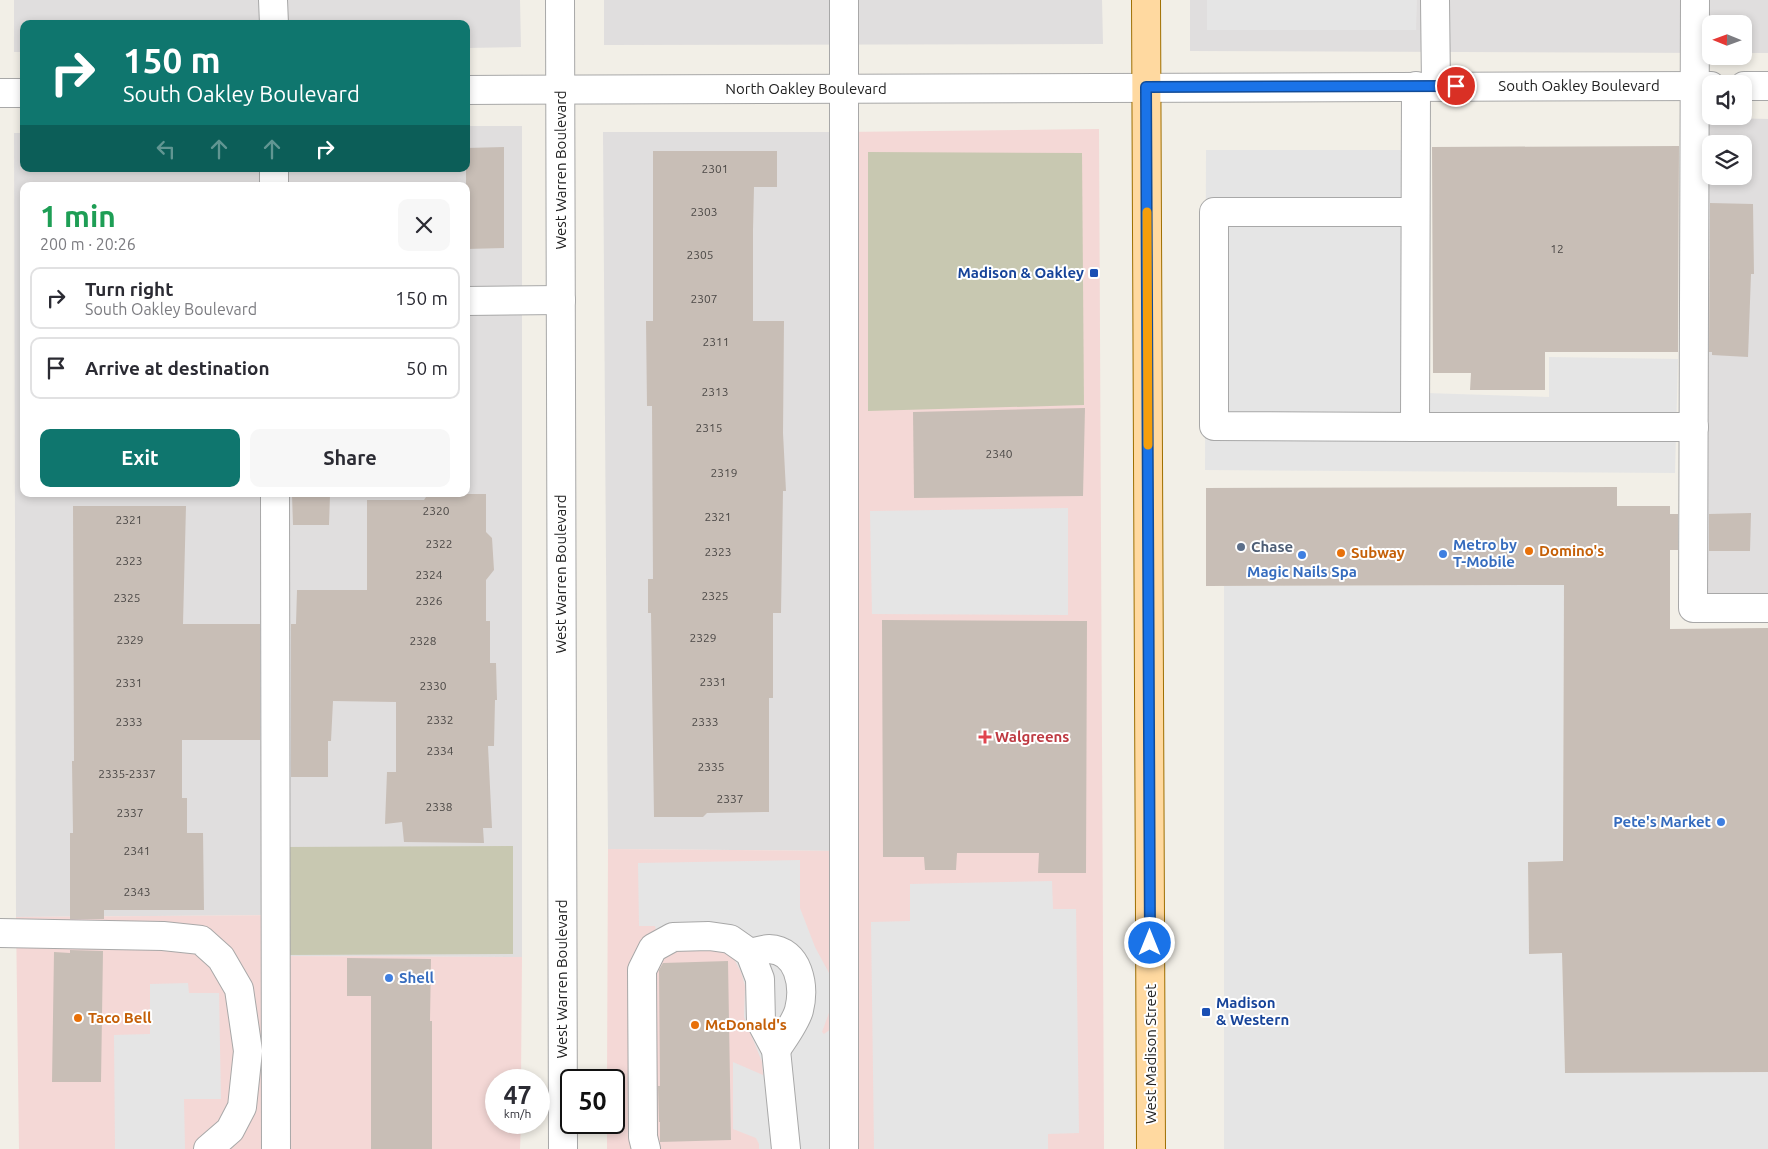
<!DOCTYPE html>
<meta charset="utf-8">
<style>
body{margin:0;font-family:Ubuntu,sans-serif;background:#f7f7f7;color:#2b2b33;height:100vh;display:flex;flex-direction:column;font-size:19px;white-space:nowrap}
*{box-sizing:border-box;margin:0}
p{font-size:16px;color:#7c7c81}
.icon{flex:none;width:28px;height:28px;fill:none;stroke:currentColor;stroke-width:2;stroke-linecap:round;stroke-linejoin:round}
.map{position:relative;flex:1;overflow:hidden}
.side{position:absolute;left:20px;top:182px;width:450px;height:315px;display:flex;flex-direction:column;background:#fff;border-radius:10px;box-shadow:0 2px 8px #0003}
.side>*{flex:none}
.hud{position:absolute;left:20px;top:20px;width:450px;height:152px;border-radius:10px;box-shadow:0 2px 8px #0003;background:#0f766e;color:#fff;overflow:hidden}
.needle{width:32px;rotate:271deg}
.controls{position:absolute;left:1702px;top:15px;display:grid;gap:10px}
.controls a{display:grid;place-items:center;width:50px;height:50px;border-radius:10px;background:#fff;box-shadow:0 2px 8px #0003;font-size:25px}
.speed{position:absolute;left:485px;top:1069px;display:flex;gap:10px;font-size:25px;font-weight:700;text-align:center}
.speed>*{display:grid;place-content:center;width:65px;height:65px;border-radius:50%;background:#fff;box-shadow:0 2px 8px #0003;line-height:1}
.speed small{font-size:12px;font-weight:400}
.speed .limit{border:2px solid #111;border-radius:8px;background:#fff;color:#111}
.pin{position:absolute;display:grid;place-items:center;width:42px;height:42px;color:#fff;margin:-21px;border:2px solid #fff;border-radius:50%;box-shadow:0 1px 5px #0007}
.me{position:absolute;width:55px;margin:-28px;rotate:0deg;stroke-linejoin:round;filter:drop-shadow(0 0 4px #0008)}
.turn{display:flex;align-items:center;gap:18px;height:105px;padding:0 20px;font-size:22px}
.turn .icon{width:65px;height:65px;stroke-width:2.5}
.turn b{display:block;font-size:35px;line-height:42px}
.lanes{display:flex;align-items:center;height:48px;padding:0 20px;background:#0003;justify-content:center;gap:25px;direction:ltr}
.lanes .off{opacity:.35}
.round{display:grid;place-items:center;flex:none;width:52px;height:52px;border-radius:10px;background:#f7f7f7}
.head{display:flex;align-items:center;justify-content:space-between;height:85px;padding:0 20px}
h1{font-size:30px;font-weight:700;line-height:38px;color:#1e9e55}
.button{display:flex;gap:10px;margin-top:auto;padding:10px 20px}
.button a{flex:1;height:58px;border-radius:10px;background:#0f766e;color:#fff;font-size:20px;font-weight:700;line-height:58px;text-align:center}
.button a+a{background:#f7f7f7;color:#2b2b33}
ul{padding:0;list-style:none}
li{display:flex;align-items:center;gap:15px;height:62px;margin:0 10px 8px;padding:0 10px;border:2px solid #e1e1e2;border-radius:10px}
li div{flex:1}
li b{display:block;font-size:19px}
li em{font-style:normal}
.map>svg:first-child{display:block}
.residential{fill:#e0dede;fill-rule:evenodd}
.commercial{fill:#f4d8d6}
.construction{fill:#c8c8b1}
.parking{fill:#e5e5e5}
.building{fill:#c8beb6}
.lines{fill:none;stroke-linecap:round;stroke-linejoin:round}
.minor-casing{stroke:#a8a8a8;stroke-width:30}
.major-casing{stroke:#9f6f00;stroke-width:30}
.minor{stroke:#fff;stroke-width:28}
.major{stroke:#ffd9a0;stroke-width:28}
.route-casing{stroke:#114b97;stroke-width:12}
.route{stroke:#1a73e8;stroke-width:9}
.slow{stroke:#f59e0b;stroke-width:9}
.transit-dot{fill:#1a4fb4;stroke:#fff;stroke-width:2}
.service-dot{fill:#5c6f8a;stroke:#fff;stroke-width:2}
.food-dot{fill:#e8710a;stroke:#fff;stroke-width:2}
.shop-dot{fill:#3f7fe0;stroke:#fff;stroke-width:2}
.health-dot{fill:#e0444e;stroke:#fff;stroke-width:2}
.labels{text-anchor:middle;stroke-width:4;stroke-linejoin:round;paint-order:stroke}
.number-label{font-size:12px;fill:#4b4846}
.street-label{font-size:15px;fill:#212121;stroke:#fff}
.transit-label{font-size:15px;font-weight:bold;fill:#164399;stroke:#fff;text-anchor:end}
.shop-label{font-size:15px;font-weight:bold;fill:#366cbe;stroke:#fff;text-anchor:start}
.service-label{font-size:15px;font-weight:bold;fill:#4e5e75;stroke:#fff;text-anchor:start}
.food-label{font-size:15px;font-weight:bold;fill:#c56008;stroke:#fff;text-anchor:start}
.health-label{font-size:15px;font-weight:bold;fill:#be3a42;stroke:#fff;text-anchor:start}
</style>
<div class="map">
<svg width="1768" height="1149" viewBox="0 0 1768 1149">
<rect width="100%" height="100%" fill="#f2efe7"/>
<g class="residential">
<polygon points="14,0 520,0 521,47 466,48 466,24 24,24 24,52 14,52"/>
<polygon points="604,0 1102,0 1103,44 604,45"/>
<polygon points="1190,0 1768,0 1768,53 1744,53 1744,24 1711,24 1711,53 1190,51"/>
<path d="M1695,117l73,2v489h-75zM1711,144h33v32h-33z"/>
<path d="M466,126h56v831l-246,-1 -1,-41 -259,2 -2,-784h10v36h442zM24,186h442v308h-442z"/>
<polygon points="603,132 844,132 844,851 608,849"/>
</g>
<g class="commercial">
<polygon points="1099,129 1104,1149 607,1149 607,1123 614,1122 614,1080 607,1080 608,849 844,851 844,132"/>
<polygon points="276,915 276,956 522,957 521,1080 496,1080 496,1122 521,1123 520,1149 19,1149 16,917"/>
</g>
<g class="construction">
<polygon points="868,152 1082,153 1084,405 868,411"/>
<polygon points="513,846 513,954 283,955 284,847"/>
</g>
<g class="parking">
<polygon points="1207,0 1417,0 1416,30 1207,30"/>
<polygon points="1206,150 1427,150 1426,393 1549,397 1549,357 1678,359 1675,473 1205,470"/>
<polygon points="1068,508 1068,615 872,614 870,511"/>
<polygon points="1564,585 1563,861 1528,862 1529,954 1562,953 1565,1073 1768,1072 1768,1149 1224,1149 1224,586"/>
<polygon points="800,860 800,908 815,947 829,973 831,991 830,1010 822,1032 824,1034 835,1026 837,1149 759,1149 759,1144 756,1138 733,1129 733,1062 763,1075 762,1062 744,1017 745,986 741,972 733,957 716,949 660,946 655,926 639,926 638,863"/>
<polygon points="1052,881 1053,909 1076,909 1079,1133 1048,1134 1048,1149 874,1149 871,922 910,921 910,884"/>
<polygon points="188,983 189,993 219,993 221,1099 184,1099 185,1149 115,1149 114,1035 150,1034 150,984"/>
</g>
<g class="building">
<polygon points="1679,146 1678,352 1545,352 1545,390 1470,390 1471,373 1433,373 1432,147"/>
<polygon points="504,147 504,248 466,249 466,148"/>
<polygon points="653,151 777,151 777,187 754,187 753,230 753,321 784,321 783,433 786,491 783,491 781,613 773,613 773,698 769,698 769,812 707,813 703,817 654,817 651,613 648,613 648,579 653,579 652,406 647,406 646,321 653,321"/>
<polygon points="1710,203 1753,204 1754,274 1751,274 1748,357 1712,355 1712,352 1709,352"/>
<polygon points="1085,408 1083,496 914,498 913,412"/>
<polygon points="1617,487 1617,506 1670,506 1670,514 1678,514 1678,550 1670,550 1670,629 1768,628 1768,1072 1565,1073 1562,953 1529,954 1528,862 1563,861 1564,585 1206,586 1206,488"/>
<polygon points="428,494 486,494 486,532 492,538 494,570 486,580 486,621 490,621 490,663 496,663 497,700 495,700 494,746 488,746 492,828 483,828 484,843 404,842 402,822 385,824 387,772 396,772 396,702 333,701 331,741 328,741 328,777 291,777 291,624 296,624 297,590 367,590 367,500 424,500"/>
<polygon points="292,495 330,495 329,525 293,525"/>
<polygon points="73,506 186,506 183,624 260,624 260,740 182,740 182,798 187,798 187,833 203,833 204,910 104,910 104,919 70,919 70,833 73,833 72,761 74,761"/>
<polygon points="1751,513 1750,551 1709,551 1709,514"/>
<polygon points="882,620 1087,621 1086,873 1038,873 1039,853 957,853 956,870 925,870 924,857 883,857"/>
<polygon points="70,950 103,951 101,1082 52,1082 54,952 70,953"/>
<polygon points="347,958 431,959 430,1021 432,1021 432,1149 371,1149 371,996 347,996"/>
<polygon points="728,961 731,1140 660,1142 660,1122 659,1122 658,1086 660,1086 659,970 663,963"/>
</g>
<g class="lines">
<defs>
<g id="minor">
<polyline points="273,0 274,24"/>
<polyline points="560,0 563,1149"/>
<polyline points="844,0 844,1149"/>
<polyline points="1435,0 1436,86"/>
<polyline points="1695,0 1693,608 1768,608"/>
<polyline points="1416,86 1415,427 1694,427"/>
<polyline points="1744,86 1768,86"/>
<polyline points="466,90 1711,86"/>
<polyline points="0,93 24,93"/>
<polyline points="274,169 274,186"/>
<polyline points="466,301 561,300"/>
<polyline points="1415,427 1214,426 1214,212 1415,212"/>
<polyline points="275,494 276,1149"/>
<polyline points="0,933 163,936 201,940 221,958 239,989 248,1051 242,1107 230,1130 208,1149"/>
<path d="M750,953c6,-1 13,-4 19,-4 30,1 36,37 30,61 -3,12 -16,29 -23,40"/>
<polyline points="646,1149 643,1137 642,970 653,948 673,937 709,936 730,939 750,953 760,979 761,1022 776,1050 786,1149"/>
</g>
<polyline id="major" points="1146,0 1151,1149"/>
</defs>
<use href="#minor" class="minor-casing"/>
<use href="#major" class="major-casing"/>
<use href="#minor" class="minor"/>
<use href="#major" class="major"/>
</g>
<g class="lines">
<defs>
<polyline id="route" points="1150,943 1146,87 1456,86"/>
</defs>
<use href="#route" class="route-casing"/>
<use href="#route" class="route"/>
<polyline class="slow" points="1147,212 1148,445"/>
</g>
<g class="transit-dot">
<rect x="1089" y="268" width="10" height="10" rx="2.5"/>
<rect x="1201" y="1007" width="10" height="10" rx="2.5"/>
</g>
<circle class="service-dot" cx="1241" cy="547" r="5"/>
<g class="food-dot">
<circle cx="1529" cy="551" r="5"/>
<circle cx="1341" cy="553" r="5"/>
<circle cx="78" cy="1018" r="5"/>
<circle cx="695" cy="1025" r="5"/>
</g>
<g class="shop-dot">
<circle cx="1443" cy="554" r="5"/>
<circle cx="1302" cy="555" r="5"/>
<circle cx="1721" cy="822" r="5"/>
<circle cx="389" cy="978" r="5"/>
</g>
<path class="health-dot" d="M982.5 729.5h5v5h5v5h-5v5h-5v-5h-5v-5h5z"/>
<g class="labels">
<g class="number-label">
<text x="715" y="173">2301</text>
<text x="704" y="216">2303</text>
<text x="1557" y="253">12</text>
<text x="700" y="259">2305</text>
<text x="704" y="303">2307</text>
<text x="716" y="346">2311</text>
<text x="715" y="396">2313</text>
<text x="709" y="432">2315</text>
<text x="999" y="458">2340</text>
<text x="724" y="477">2319</text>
<text x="436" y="515">2320</text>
<text x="718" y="521">2321</text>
<text x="129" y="524">2321</text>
<text x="439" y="548">2322</text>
<text x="718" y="556">2323</text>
<text x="129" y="565">2323</text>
<text x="429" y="579">2324</text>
<text x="715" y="600">2325</text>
<text x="127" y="602">2325</text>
<text x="429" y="605">2326</text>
<text x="703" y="642">2329</text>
<text x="130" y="644">2329</text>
<text x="423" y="645">2328</text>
<text x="713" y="686">2331</text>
<text x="129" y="687">2331</text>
<text x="433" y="690">2330</text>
<text x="440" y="724">2332</text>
<text x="129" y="726">2333</text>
<text x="705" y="726">2333</text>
<text x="440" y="755">2334</text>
<text x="711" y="771">2335</text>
<text x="127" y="778">2335-2337</text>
<text x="730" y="803">2337</text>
<text x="439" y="811">2338</text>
<text x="130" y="817">2337</text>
<text x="137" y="855">2341</text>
<text x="137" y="896">2343</text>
</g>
<g class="street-label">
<text x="1579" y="91">South Oakley Boulevard</text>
<text x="806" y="94">North Oakley Boulevard</text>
<text transform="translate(561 170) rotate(-90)" y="5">West Warren Boulevard</text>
<text transform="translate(561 574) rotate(-90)" y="5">West Warren Boulevard</text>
<text transform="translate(562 979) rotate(-90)" y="5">West Warren Boulevard</text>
<text transform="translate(1151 1054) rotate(-90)" y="5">West Madison Street</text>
</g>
<g class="transit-label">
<text x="1084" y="278">Madison &amp; Oakley</text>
<text x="1216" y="1008" text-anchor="start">Madison<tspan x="1216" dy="17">&amp; Western</tspan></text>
</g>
<g class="shop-label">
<text x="1453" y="550">Metro by<tspan x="1453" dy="17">T-Mobile</tspan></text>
<text x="1302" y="577" text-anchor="middle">Magic Nails Spa</text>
<text x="1711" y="827" text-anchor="end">Pete's Market</text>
<text x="399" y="983">Shell</text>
</g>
<g class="service-label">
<text x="1251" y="552">Chase</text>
</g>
<g class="food-label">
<text x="1539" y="556">Domino's</text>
<text x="1351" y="558">Subway</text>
<text x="88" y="1023">Taco Bell</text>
<text x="705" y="1030">McDonald's</text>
</g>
<g class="health-label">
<text x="995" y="742">Walgreens</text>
</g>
</g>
</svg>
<div class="controls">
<a><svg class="needle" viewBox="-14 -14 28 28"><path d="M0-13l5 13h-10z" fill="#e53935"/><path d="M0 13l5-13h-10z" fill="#7c7c81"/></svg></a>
<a><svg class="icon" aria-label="sound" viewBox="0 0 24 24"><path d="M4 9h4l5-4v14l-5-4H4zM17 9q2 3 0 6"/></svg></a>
<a><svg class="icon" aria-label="layers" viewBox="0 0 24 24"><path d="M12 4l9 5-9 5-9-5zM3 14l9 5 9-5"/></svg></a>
</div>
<div class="speed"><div>47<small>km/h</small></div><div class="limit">50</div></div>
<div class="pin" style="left:1456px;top:86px;background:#d93025"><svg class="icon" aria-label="arrive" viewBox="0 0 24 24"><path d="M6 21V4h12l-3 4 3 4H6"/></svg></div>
<svg class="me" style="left:1150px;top:943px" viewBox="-20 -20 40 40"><circle r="17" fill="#1a73e8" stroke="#fff" stroke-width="3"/><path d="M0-11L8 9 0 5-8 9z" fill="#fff"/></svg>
<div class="hud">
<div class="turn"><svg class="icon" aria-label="right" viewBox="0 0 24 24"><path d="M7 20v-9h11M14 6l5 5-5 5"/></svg><div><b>150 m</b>South Oakley Boulevard</div></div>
<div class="lanes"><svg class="icon off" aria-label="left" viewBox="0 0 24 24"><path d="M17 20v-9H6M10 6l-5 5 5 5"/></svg><svg class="icon off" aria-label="ahead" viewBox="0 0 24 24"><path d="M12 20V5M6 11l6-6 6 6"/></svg><svg class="icon off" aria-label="ahead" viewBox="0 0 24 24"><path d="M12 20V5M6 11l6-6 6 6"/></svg><svg class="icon" aria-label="right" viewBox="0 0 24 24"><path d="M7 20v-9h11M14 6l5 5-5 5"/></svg></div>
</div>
<section class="side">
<div class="head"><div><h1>1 min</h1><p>200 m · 20:26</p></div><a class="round"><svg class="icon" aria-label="close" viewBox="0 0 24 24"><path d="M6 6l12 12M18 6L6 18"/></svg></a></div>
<ul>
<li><svg class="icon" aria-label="right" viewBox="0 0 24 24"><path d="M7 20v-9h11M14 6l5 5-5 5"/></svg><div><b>Turn right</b><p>South Oakley Boulevard</p></div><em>150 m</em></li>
<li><svg class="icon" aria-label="arrive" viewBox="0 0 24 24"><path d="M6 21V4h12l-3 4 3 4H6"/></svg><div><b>Arrive at destination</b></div><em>50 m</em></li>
</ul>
<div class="button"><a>Exit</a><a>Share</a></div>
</section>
</div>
